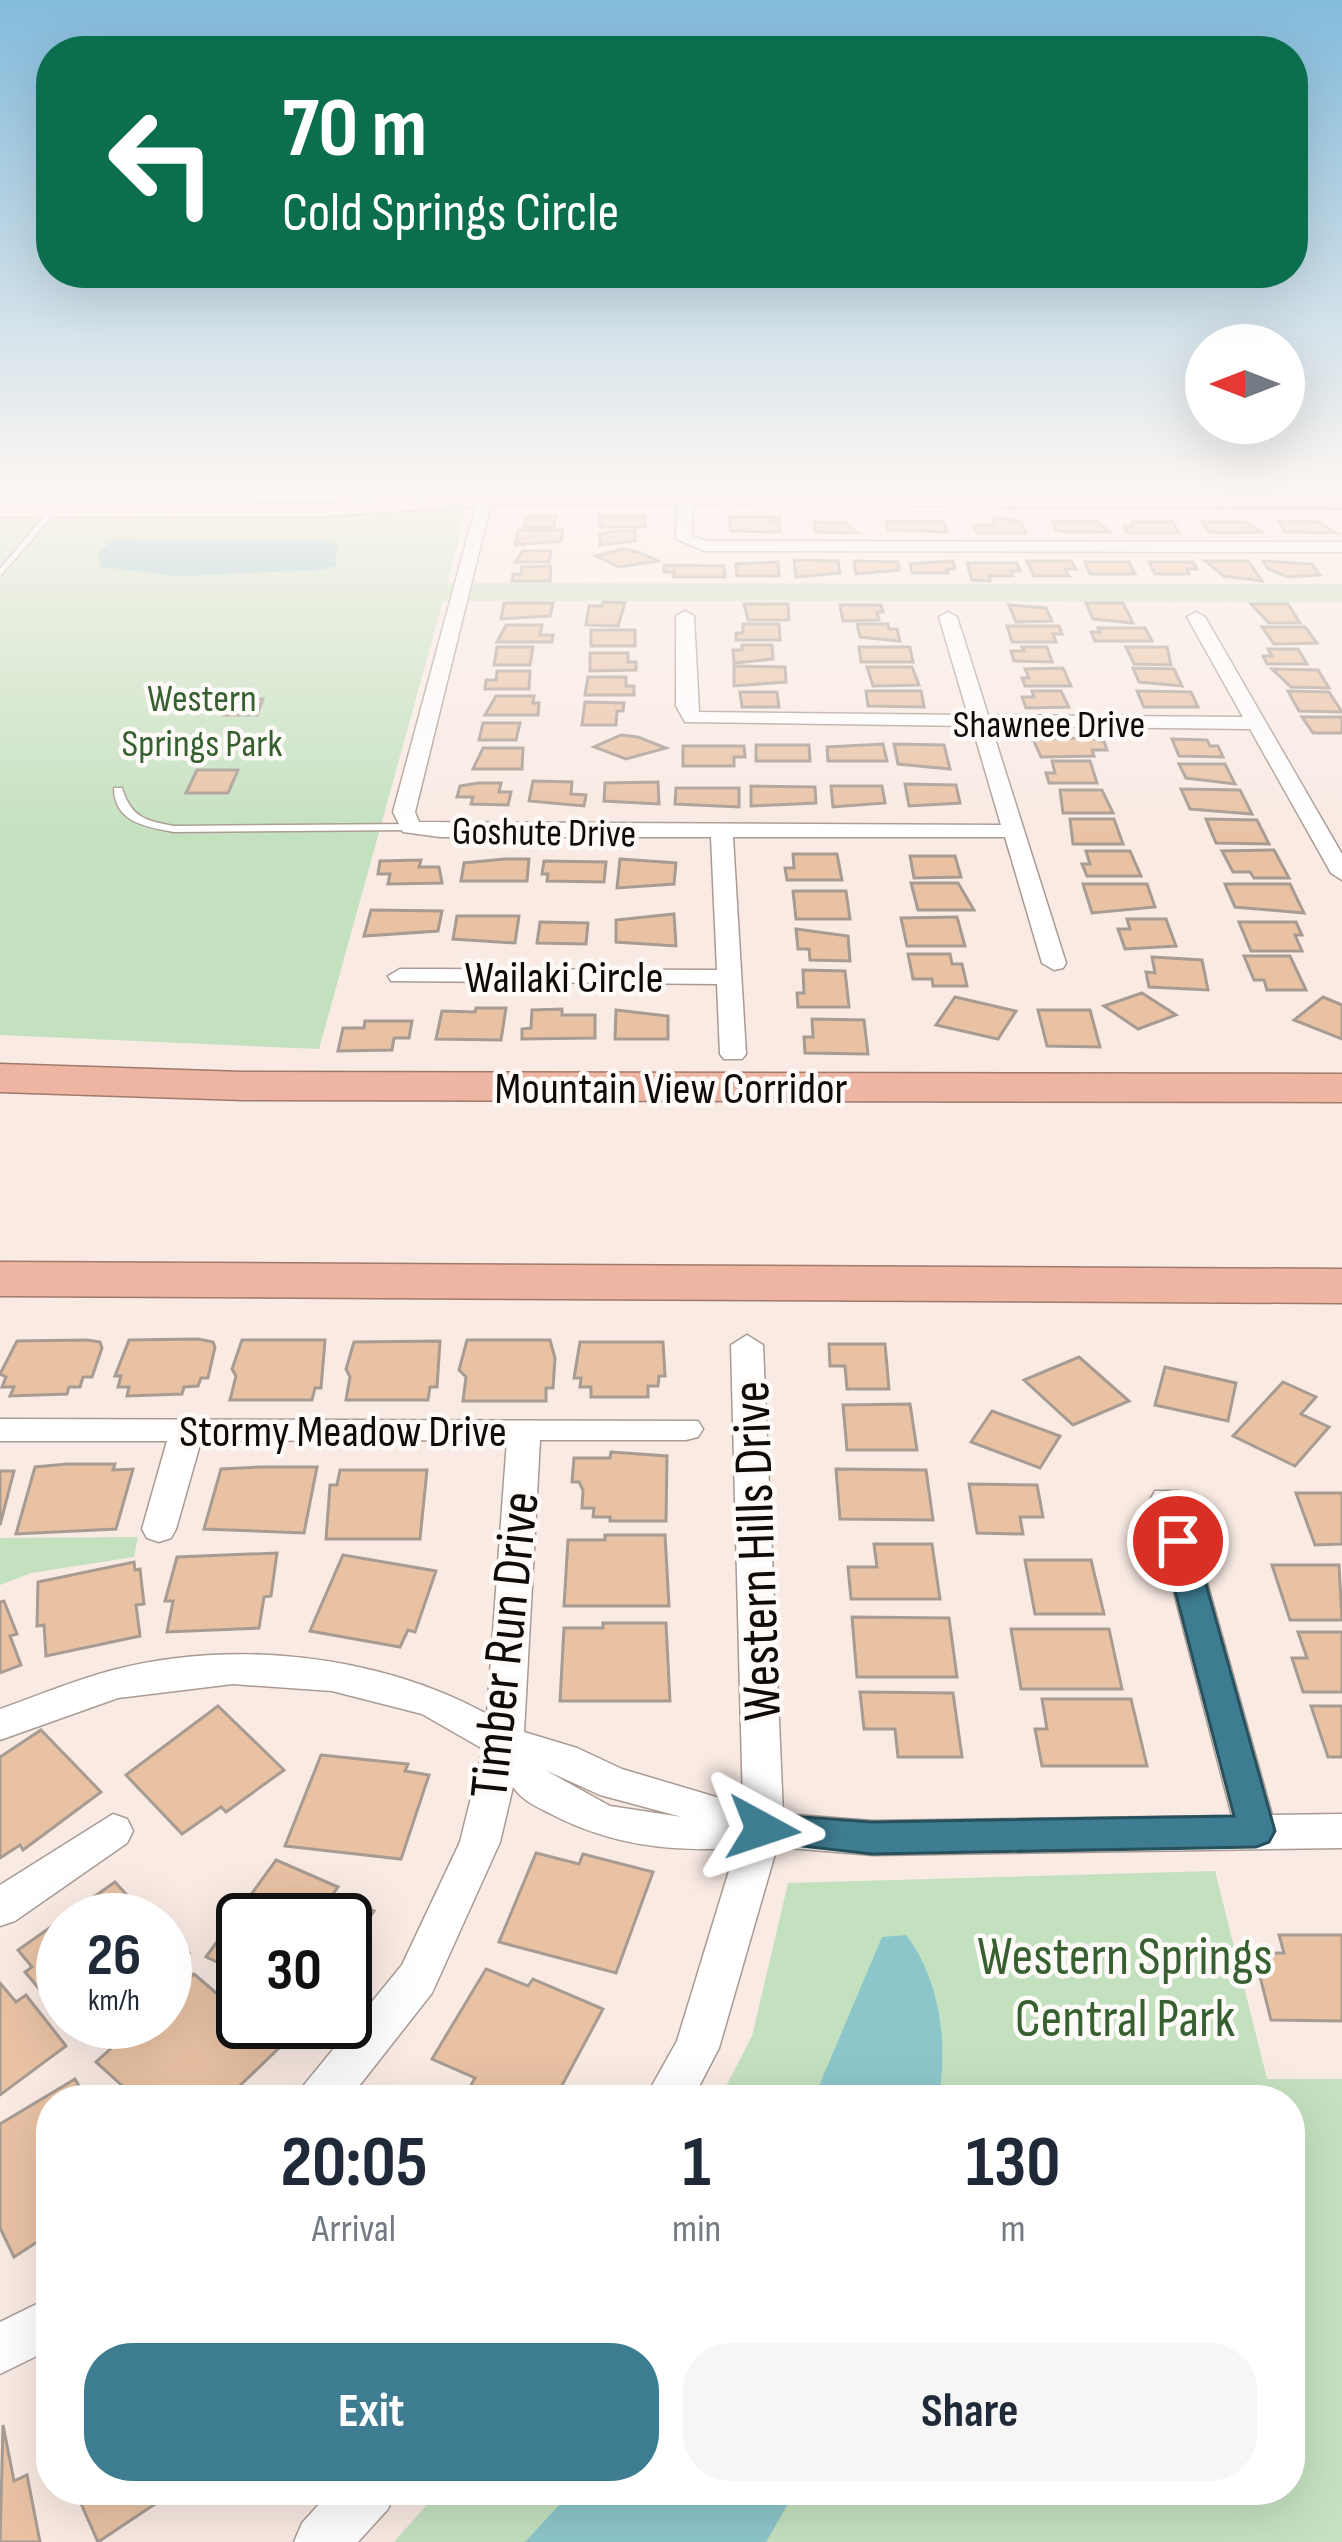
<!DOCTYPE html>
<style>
body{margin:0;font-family:"Sofia Sans Condensed",sans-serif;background:#f6f6f7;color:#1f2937;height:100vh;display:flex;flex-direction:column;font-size:45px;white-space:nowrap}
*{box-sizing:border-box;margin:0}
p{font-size:39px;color:#747a83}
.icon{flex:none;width:66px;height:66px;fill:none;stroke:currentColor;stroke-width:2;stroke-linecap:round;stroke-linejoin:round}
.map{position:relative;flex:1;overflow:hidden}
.side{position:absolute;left:36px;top:2085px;width:1269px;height:420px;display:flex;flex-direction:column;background:#fff;border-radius:48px;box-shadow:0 12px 48px #0002}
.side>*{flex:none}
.guide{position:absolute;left:36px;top:36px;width:1272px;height:252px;border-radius:48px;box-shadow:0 12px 48px #0002;background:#0b6e4f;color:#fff;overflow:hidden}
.needle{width:78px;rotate:270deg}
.fabs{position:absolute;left:1185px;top:324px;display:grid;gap:24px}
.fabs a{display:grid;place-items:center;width:120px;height:120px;border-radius:50%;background:#fff;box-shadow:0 12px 48px #0002;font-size:60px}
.speed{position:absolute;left:36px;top:1893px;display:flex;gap:24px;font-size:60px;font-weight:700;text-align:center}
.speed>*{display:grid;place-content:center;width:156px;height:156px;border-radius:50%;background:#fff;box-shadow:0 12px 48px #0002;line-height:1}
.speed small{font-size:30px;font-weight:400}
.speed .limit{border:6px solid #111;border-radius:18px;background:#fff;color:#111}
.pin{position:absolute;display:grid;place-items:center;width:102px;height:102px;color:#fff;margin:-51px;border:6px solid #fff;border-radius:50%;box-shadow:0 3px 12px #0007}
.me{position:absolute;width:132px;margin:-66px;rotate:95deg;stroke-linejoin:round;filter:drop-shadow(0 0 9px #0008)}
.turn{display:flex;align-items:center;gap:42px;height:252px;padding:0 48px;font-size:54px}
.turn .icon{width:156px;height:156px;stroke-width:2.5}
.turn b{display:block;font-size:84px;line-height:102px}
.eta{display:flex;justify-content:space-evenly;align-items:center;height:204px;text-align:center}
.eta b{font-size:72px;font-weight:700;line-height:84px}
.action{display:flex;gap:24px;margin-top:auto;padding:24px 48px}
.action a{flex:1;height:138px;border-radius:48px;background:#3e7c91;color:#fff;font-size:48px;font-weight:700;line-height:138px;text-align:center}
.action a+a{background:#f6f6f7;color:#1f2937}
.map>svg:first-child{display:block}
.green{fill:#c4e1bf}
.water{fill:#8cc6cb}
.building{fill:#e9c2a4;stroke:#a79b92;stroke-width:3}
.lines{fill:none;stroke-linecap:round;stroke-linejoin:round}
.lane-casing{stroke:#a99b94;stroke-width:3}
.street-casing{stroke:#a99b94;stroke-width:3}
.secondary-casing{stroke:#a99b94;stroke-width:3}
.highway-casing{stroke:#a07a6c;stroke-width:3}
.lane{fill:#fff;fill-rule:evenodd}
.street{fill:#fff;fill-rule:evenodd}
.secondary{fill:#fae9e3;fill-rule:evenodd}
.highway{fill:#eeb5a2;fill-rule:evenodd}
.route{fill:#3e7c91;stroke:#28515e;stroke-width:3}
.labels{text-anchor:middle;stroke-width:9;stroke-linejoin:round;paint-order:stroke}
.far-park-label{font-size:39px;fill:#36602f;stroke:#fdfaf8}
.far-street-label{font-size:39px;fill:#100b09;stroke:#fdfaf8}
.street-label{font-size:45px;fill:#100b09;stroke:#fdfaf8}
.near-street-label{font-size:54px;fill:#100b09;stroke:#fdfaf8}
.near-park-label{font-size:54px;fill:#36602f;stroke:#fdfaf8}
</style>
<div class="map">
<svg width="1342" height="2542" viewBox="0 0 1342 2542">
<rect width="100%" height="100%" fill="#f9eae3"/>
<g class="green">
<polygon points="465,510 448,583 1342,584 1342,602 443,601 319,1049 0,1035 0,518 297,517"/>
<polygon points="138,1537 134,1557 31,1573 0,1585 0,1538"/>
<polygon points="1215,1871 1267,2079 1342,2079 1342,2542 394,2542 440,2490 1290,2490 1290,2100 719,2100 752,2036 788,1883"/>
</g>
<g class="water">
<polygon points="112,540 327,541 337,544 336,566 322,570 177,576 101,567 97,555"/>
<path d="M906,1935c34,44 43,111 32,165h-125l69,-163z"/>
<polygon points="573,2490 796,2490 766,2542 525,2542"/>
</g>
<g class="building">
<polygon points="526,516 556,516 554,527 524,527"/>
<rect x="600" y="516" width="45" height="11"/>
<polygon points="729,517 780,517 780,521 769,521 779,525 780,532 731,531"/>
<polygon points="996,518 1021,522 1026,533 977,533 974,525 991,525"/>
<polygon points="886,521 944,522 947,532 888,530"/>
<polygon points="1096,521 1110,532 1066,532 1056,530 1052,522"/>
<polygon points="1278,521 1319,522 1336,533 1285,532"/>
<polygon points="814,522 846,523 857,533 815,532"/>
<polygon points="1132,522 1173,522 1179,533 1127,533 1124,526 1134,526"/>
<polygon points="1202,522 1246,522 1262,532 1220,533 1208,531"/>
<polygon points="518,530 563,530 561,541 515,545"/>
<polygon points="615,531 635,531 635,541 600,545 600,534"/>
<polygon points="623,549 638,552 658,561 619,567 596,556"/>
<polygon points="523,551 551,551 549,562 515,562"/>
<polygon points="794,560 838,561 840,573 796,577"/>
<polygon points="854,561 898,562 899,570 856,574"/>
<polygon points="953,561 955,569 946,569 948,573 912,573 910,564"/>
<polygon points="1027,561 1071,561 1076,569 1065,569 1069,576 1034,576"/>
<polygon points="1205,561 1248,561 1262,581 1224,576"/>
<polygon points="1263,561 1312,564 1320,575 1288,577 1268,569"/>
<polygon points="778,562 779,576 737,576 736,564"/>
<polygon points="1085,562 1129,562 1135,574 1090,574"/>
<polygon points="1149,562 1193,562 1197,569 1187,569 1189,574 1155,574"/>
<polygon points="967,563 1017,563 1020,571 1011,571 1013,576 989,576 990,581 972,580"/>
<polygon points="664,565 724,566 725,577 674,577 674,572 664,572"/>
<polygon points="551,566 550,581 512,581 513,574 521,574 522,567"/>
<polygon points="603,602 625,603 618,626 586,625 589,606 602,606"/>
<polygon points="504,603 553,603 550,616 501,619"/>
<polygon points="1086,603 1123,603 1133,623 1093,619"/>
<polygon points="744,604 788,604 789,620 748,620"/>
<polygon points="1251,604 1288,604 1300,623 1269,623"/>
<polygon points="840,605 881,605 883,612 877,612 879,620 843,621"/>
<polygon points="1009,605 1046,608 1052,621 1016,622"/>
<polygon points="743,624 779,624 780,640 736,640 736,633 743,633"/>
<polygon points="857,624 888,624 889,629 897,629 900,641 860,637"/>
<polygon points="506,625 542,625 540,635 553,635 552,642 497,642"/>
<polygon points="1007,626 1059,626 1062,634 1053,634 1056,642 1012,642"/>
<polygon points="1262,627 1305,627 1317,643 1274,644"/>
<polygon points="1098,628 1145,628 1152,641 1095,641 1091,632 1100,632"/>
<rect x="591" y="630" width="44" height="16"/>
<polygon points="742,645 772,645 773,659 734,663 733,650 742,650"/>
<polygon points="497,647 533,647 530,665 494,665"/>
<polygon points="859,647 910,647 913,662 861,662"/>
<polygon points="1022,647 1047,647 1052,662 1014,661 1011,651 1024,651"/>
<polygon points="1126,647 1167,647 1171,665 1134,664"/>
<polygon points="1268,649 1298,649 1307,664 1267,664 1263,656 1272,656"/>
<polygon points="590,653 628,653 628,662 636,662 636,670 590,671"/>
<polygon points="734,666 785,667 786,682 734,686"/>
<polygon points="867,667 912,667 919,685 873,686"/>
<polygon points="1063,668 1071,686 1025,686 1022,678 1029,678 1025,669"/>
<polygon points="1133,668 1174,669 1182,686 1139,682"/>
<polygon points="1272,669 1318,670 1329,688 1291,687"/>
<polygon points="497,671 530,671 529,689 485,689 486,680 496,680"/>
<polygon points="588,677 626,677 626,686 634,686 634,695 585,695"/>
<polygon points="866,691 921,691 924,707 868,706"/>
<polygon points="1032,691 1061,691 1069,707 1026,708 1022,697 1034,697"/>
<polygon points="1137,691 1191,692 1198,707 1144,707"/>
<polygon points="1288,691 1329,692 1342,712 1299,711"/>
<polygon points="740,692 777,692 779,707 742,707"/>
<polygon points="496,696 534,696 533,703 539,703 538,715 485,715"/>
<polygon points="231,699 263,699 257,715 224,715"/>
<polygon points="585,702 624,703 623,711 617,711 616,725 582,725"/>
<polygon points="1302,717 1342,717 1342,733 1313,733"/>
<polygon points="483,723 520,723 516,740 479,740"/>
<polygon points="621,735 638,737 666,748 626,759 594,747"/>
<polygon points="1092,738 1104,742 1107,750 1092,750 1094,756 1041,757 1033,739"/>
<polygon points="1172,739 1207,740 1210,746 1218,746 1223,757 1179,756"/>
<polygon points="883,744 887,761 828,761 827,747"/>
<polygon points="894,744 944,745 950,769 898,764"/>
<polygon points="756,745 809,745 810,761 756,761"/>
<polygon points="683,746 744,746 745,757 734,757 734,766 683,766"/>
<polygon points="483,748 523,748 522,769 473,769"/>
<polygon points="1052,761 1090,761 1097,783 1049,783 1046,773 1055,773"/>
<polygon points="1179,764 1225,764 1235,784 1186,778"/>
<polygon points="197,770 238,770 228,793 186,793"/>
<polygon points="533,781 572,782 571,794 586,795 584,806 529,801"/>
<polygon points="658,782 659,804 604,801 605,783"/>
<polygon points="478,783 501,783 499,792 511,792 508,805 471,804 473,797 457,797 460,786"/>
<polygon points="905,784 956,785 960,803 909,806"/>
<polygon points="751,786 815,787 816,803 751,806"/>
<polygon points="831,786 882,786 885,803 833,807"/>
<polygon points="676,788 739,788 739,807 675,804"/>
<polygon points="1181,789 1240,790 1252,814 1190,809"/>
<polygon points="1060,790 1102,790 1113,813 1063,813"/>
<polygon points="1070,819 1114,819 1123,844 1073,844"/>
<polygon points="1206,819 1257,820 1269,844 1216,843"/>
<polygon points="1274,850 1289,878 1254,878 1250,872 1233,872 1222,851"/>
<polygon points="1086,851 1130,851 1141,876 1087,876 1082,864 1090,864"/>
<polygon points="793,854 837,854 842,880 787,880 785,868 794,868"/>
<polygon points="910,856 955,856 961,877 914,878"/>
<polygon points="505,859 529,859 527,881 461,881 464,863"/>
<polygon points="620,859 676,863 674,884 617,888"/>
<polygon points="421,860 419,867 439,867 442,883 388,884 390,874 378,874 380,861"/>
<polygon points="544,861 606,862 604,882 547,881 548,874 542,874"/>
<polygon points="911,883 958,883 974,910 918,910"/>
<polygon points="1083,884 1147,884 1155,907 1092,913"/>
<polygon points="1225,884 1290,884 1304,913 1235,907"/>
<polygon points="793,891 846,891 850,919 796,919"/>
<polygon points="371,910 442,911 438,931 364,936"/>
<polygon points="674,914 676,946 616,942 616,920"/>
<polygon points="457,916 519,916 515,943 453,939"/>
<polygon points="957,917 965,946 907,946 901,918"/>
<polygon points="1127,919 1166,919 1176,946 1125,949 1118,929 1130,929"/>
<polygon points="540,922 588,923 586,944 537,943"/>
<polygon points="1239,922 1296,922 1302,935 1295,935 1302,951 1251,951"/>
<polygon points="796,929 848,936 850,961 810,960 809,949 798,949"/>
<polygon points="908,954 950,954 952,964 962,964 967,986 933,986 932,979 913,979"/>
<polygon points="1244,956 1290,956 1306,990 1267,990 1264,980 1254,980"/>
<polygon points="1152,957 1202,960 1208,990 1149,987 1146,972 1155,973"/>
<polygon points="803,970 845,971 849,1007 798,1007 797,993 804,993"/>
<polygon points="1142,993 1176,1015 1138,1029 1104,1006"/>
<polygon points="955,997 1016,1011 998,1039 936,1025"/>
<polygon points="1323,997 1342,1005 1342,1039 1294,1020"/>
<polygon points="476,1008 506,1008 501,1040 436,1039 442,1011 475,1012"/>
<polygon points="562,1009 562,1015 595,1015 595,1038 522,1039 522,1029 531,1028 532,1010"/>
<polygon points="616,1010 668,1016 668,1039 615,1039"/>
<polygon points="1038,1010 1090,1010 1100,1047 1047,1046"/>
<polygon points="812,1019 864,1020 868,1054 805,1053 804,1037 813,1037"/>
<polygon points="365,1021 412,1021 409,1038 394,1038 392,1050 338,1051 343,1028 364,1028"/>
<polygon points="198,1339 213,1342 215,1347 208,1378 201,1378 198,1386 184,1387 182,1394 127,1396 129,1387 118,1387 121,1376 115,1376 129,1340"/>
<polygon points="87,1340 100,1342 102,1348 92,1377 83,1377 80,1387 69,1387 67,1394 10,1396 14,1387 2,1387 6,1377 0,1374 17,1341"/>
<polygon points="242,1340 325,1340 321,1388 315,1388 312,1400 230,1400 236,1376 232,1369"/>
<polygon points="467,1340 550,1340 555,1358 553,1388 546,1388 546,1401 463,1401 466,1377 459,1370"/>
<polygon points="440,1341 437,1387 430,1387 428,1400 346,1400 350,1377 346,1369 354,1342"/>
<polygon points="580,1342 663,1342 665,1376 659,1376 658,1386 648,1386 648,1397 591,1397 591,1387 580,1387 581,1378 574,1378"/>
<polygon points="829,1344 885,1344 889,1389 847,1389 845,1366 830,1366"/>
<polygon points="1079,1357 1129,1401 1073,1425 1024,1380"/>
<polygon points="1165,1367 1236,1383 1228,1421 1155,1405"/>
<polygon points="1283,1382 1316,1397 1301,1414 1329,1427 1295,1466 1233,1436"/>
<polygon points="910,1404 917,1450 847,1450 843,1405"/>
<polygon points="992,1411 1060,1436 1040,1468 971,1442"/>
<polygon points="611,1452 667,1456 666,1521 610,1521 610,1517 593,1517 594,1508 582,1508 583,1490 579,1482 572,1482 574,1458 610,1458"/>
<polygon points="67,1464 115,1464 113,1470 133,1469 116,1529 16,1534 35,1467"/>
<polygon points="259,1467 317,1467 304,1533 204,1529 221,1469"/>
<polygon points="836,1469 926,1470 933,1520 840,1519"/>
<polygon points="340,1470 427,1470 420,1539 326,1539 330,1485 337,1485"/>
<polygon points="0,1471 14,1471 0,1525"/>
<polygon points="969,1484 1037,1485 1043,1517 1020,1517 1023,1534 977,1533"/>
<polygon points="1296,1493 1342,1493 1342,1544 1315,1545"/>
<polygon points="605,1535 665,1535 669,1606 564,1606 568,1540 605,1540"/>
<polygon points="874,1544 932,1544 940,1599 851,1599 848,1567 877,1567"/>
<polygon points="277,1553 271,1596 264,1597 259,1628 167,1632 173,1601 165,1601 177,1557"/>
<polygon points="343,1555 436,1571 415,1632 408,1630 400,1647 310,1631"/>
<polygon points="1025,1560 1091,1560 1104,1614 1035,1614"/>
<polygon points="134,1562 135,1570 140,1569 144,1604 136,1605 140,1636 46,1656 44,1625 37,1626 38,1582"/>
<polygon points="1272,1565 1339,1565 1342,1620 1290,1620"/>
<polygon points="4,1601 17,1634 10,1636 21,1665 0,1673 0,1602"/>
<polygon points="852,1617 949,1618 957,1677 857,1677"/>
<polygon points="603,1623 666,1623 670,1701 560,1701 564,1628 603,1628"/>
<polygon points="1011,1629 1109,1629 1122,1689 1021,1689"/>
<polygon points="1298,1632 1342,1632 1342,1692 1303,1692 1292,1658 1307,1658"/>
<polygon points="860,1692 953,1693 962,1757 898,1757 895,1729 864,1729"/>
<polygon points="1042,1699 1131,1699 1147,1766 1042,1766 1035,1729 1047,1729"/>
<polygon points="218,1706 284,1770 226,1812 221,1807 182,1834 126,1775"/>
<polygon points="1311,1706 1342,1706 1342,1757 1328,1757"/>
<polygon points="41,1730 101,1792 23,1850 20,1845 0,1858 0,1757"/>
<polygon points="321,1755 408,1764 405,1771 429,1775 401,1859 285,1846"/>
<polygon points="536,1853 579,1864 583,1854 653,1872 616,1973 499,1942"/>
<polygon points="276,1860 338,1887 333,1894 374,1911 345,1955 345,1920 243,1920 243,1974 206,1957"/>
<polygon points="115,1882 141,1911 148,1907 160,1920 63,1920 63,2006 52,1993 46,1997 25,1972 32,1967 18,1950"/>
<polygon points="165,1926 189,1953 165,1971"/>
<polygon points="1279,1935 1342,1935 1342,2021 1271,2020 1254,1953 1284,1953"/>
<polygon points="486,1969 528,1986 533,1979 603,2009 554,2100 499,2100 470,2087 475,2078 432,2059"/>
<polygon points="194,1974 243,2016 243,2022 250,2022 280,2047 225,2100 150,2100 143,2093 137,2099 96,2062 140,2022 165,2022 165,2000"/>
<polygon points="0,1983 16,2002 26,1995 66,2046 0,2095"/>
<polygon points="75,2079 87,2100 51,2100 51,2233 14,2257 0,2228 0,2124"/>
<polygon points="3,2425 14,2481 27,2475 40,2542 0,2542"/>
<polygon points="75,2490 176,2490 98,2542"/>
</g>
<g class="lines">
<defs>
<g id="lane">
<polygon points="997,483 1004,485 1012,508 1005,506"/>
<polygon points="50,509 57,511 0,576 0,569"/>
<path d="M114,788h8c9,29 23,33 52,38l237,-2 5,3 -5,3 -237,2c-28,-5 -60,-10 -60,-44z"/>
</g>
<g id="street">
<polygon points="72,483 87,483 58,514 48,514 48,508"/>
<polygon points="482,483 496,483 415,812 419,822 1001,825 972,726 685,722 676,706 676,616 685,611 694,616 699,712 968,715 939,617 948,612 957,617 988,715 1243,717 1187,617 1196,612 1205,617 1342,854 1342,880 1331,873 1250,729 991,726 1066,963 1063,968 1054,970 1042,963 1005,837 733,837 746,1054 742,1059 724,1059 720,1054 717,984 391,981 388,976 400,969 717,970 711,837 440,837 403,832 393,812"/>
<polygon points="685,493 693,498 692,536 706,541 1342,542 1342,552 705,551 676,539 677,498"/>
<path d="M747,1335l16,10 20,469 90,7 359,-5 -82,-316 5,-9h24l5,9 88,315 70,-1v34l-469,7 -96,-8 -58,201 -27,52h-48l33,-59 59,-193c-67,4 -125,-3 -185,-34 -16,-8 -28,-13 -38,-27l-13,55 -68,151 -84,107h-51l7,-15 98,-120 58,-123 23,-93 -61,-35 -90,-23 -99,-7 -115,14 -118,42v-31c37,-13 75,-29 113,-39 119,-31 265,-16 374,44l20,-274 -306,1 -25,88 -5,9 -12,4 -12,-4 -5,-9 25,-88h-167v-22l698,2 5,8 -5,8 -12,3h-146l-16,292 53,16 45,21 121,36 -12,-460zM545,1770l55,25 82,22 -72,-11z"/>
<polygon points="113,1814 127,1819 133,1831 127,1843 15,1921 0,1926 0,1885"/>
<polygon points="51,2297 51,2349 0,2374 0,2322"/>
<polygon points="332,2490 396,2490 388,2509 358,2542 294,2542 302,2523"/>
</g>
<polygon id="secondary" points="507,492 1342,496 1342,508 507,504 327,516 0,517 0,505 327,504"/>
<g id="highway">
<polygon points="0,1064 243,1072 1342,1074 1342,1102 243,1100 0,1092"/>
<polygon points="0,1262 1342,1269 1342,1303 0,1296"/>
</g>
</defs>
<use href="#lane" class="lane-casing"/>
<use href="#street" class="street-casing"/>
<use href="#secondary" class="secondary-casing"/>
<use href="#highway" class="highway-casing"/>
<use href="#lane" class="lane"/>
<use href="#street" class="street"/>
<use href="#secondary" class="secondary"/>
<use href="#highway" class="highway"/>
</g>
<linearGradient id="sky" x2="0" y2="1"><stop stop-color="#83bbdc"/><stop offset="0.58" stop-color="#fcf6f2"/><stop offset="1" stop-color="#fcf6f2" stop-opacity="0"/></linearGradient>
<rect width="1342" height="839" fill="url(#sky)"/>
<polygon class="route" points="1178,1530 1190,1533 1194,1541 1275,1831 1269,1842 1256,1847 872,1854 749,1840 744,1829 749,1818 763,1814 872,1822 1234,1816 1162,1541 1167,1533"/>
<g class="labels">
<g class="far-park-label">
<text x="202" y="711">Western<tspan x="202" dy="45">Springs Park</tspan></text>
</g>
<g class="far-street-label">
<text x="1049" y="737">Shawnee Drive</text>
<text transform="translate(544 831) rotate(1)" y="14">Goshute Drive</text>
</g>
<g class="street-label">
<text x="564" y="992">Wailaki Circle</text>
<text x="671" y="1103">Mountain View Corridor</text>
<text x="343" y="1446">Stormy Meadow Drive</text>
</g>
<g class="near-street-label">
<text transform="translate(755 1551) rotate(-92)" y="19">Western Hills Drive</text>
<text transform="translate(503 1645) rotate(-84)" y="19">Timber Run Drive</text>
</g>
<g class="near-park-label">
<text x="1125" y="1974">Western Springs<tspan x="1125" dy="62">Central Park</tspan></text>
</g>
</g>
</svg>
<div class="fabs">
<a><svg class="needle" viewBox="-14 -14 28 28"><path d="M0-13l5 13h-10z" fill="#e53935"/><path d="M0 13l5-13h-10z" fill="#747a83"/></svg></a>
</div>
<div class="speed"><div>26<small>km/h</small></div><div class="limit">30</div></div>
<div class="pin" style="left:1178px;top:1541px;background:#d93025"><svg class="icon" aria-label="arrive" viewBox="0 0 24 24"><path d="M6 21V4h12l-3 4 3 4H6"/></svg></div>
<svg class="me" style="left:763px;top:1829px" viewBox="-20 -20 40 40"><path d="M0-17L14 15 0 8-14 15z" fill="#3e7c91" stroke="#fff" stroke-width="4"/></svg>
<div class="guide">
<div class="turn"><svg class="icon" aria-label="left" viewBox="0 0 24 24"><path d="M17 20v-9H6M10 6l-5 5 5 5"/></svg><div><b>70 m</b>Cold Springs Circle</div></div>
</div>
<section class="side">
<div class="eta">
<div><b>20:05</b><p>Arrival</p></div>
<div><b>1</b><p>min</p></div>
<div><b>130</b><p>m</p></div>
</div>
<div class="action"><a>Exit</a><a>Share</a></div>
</section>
</div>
